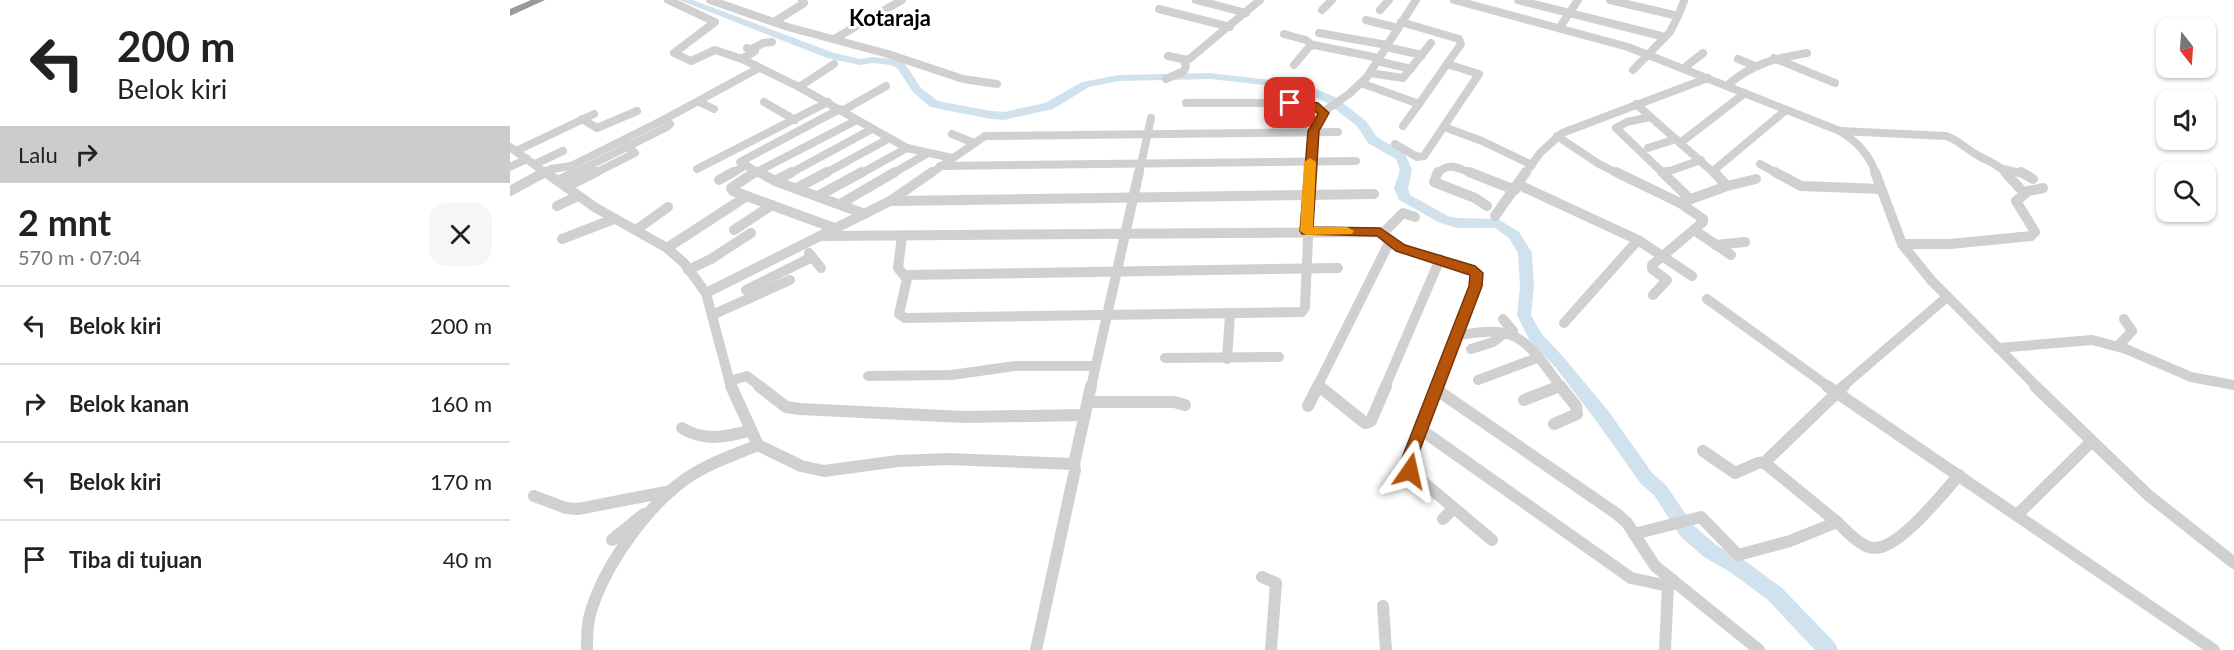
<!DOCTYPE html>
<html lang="id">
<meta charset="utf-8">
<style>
body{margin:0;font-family:Lato,sans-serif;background:#f6f6f6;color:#222;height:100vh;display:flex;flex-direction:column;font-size:22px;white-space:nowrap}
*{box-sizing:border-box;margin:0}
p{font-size:20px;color:#767676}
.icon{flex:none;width:33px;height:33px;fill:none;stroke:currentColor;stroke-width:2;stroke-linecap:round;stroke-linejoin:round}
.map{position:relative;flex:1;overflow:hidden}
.drawer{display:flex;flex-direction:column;background:#fff;width:510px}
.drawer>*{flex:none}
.top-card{background:#fff;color:#222;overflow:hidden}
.needle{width:39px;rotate:163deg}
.buttons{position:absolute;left:1646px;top:18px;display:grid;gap:12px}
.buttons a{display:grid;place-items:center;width:60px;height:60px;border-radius:12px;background:#fff;box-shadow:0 2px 4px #0004;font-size:30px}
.pin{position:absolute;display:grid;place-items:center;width:51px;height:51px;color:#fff;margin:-26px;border-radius:12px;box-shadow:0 3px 9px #0006}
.me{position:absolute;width:66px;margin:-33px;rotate:11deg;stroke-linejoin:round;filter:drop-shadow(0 0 4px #0008)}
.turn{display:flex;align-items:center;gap:21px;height:126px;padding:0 18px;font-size:27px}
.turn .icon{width:78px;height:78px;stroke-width:2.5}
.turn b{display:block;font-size:42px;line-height:51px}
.then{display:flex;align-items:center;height:57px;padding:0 18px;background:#0003;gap:12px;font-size:22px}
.round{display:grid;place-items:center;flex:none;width:63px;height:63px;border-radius:18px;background:#f6f6f6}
.head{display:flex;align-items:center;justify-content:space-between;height:102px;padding:0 18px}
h1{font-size:36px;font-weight:700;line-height:45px}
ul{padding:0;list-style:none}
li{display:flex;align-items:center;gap:18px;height:78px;padding:0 18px;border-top:2px solid #e0e0e0}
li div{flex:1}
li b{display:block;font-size:22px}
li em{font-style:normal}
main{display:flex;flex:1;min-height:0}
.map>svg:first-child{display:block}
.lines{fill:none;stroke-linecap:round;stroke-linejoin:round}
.river{fill:#cfe2ee;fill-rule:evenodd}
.minor-far2{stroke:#d0d0d0;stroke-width:8}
.minor-far1{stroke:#d0d0d0;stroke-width:10}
.minor{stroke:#d0d0d0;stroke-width:12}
.highway{fill:#9a9a9a;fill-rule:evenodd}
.route{fill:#b45309;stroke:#753606;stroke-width:1.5}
.slow{fill:#f59e0b}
.labels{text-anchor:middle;stroke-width:6;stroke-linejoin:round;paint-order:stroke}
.far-district-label{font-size:22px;font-weight:bold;fill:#000;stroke:#fff}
</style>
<main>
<section class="drawer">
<div class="top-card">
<div class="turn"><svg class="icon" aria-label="left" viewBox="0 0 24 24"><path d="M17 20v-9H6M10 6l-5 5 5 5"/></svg><div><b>200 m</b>Belok kiri</div></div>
<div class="then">Lalu<svg class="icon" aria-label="right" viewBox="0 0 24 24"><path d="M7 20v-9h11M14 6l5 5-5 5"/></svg></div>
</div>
<div class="head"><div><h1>2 mnt</h1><p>570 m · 07:04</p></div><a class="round"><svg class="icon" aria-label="close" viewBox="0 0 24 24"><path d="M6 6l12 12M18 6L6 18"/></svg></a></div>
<ul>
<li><svg class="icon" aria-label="left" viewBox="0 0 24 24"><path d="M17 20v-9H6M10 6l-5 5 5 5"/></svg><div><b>Belok kiri</b></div><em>200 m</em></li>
<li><svg class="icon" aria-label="right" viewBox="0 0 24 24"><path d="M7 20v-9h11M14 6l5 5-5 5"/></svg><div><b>Belok kanan</b></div><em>160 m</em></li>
<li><svg class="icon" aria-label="left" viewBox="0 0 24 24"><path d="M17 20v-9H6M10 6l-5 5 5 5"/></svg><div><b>Belok kiri</b></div><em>170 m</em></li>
<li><svg class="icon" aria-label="arrive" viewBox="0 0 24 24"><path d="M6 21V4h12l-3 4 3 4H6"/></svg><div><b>Tiba di tujuan</b></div><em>40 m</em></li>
</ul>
</section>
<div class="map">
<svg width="1724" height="650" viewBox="0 0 1724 650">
<rect width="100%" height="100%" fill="#fff"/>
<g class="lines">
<polygon class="river" points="169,0 183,0 324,53 350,59 363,57 388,60 395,64 411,88 428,101 481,111 494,112 535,103 572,82 609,75 700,73 794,84 825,97 856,121 867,137 895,154 902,170 898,188 900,195 938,216 947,218 988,219 1009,232 1022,253 1024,287 1021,315 1031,333 1056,360 1099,412 1143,474 1156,485 1183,525 1206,545 1234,560 1272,588 1325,643 1328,650 1305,650 1258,600 1220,572 1194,557 1171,537 1144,495 1131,484 1087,422 1046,368 1020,341 1007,315 1010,287 1008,253 999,238 985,228 947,228 928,222 889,200 884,188 890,170 886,159 858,143 847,126 817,103 788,89 700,79 609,81 579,87 543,109 494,120 481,119 420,107 403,92 387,68 381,65 363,63 350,65 317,58"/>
<g class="minor-far2">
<polyline points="158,0 205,22 164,53 181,61 205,50 232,59 289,87 397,148 442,158"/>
<polyline points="200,0 278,27 378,54 453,79 487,84"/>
<polyline points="686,0 736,13"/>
<path d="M944,0l174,47 212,84c17,11 29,23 36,43"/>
<polyline points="1008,0 1155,37"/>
<polyline points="1100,0 1168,16 1160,32 1123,70"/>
<polyline points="649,9 720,27"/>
<polyline points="812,10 822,0"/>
<polyline points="870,10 879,0"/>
<polyline points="1168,16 1174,1"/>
<polyline points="856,20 888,28"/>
<polyline points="264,22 294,3 292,0"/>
<polyline points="1050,27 1068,0"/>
<polyline points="809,33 877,45"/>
<polyline points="774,34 796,40 802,45"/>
<polyline points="324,39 392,0"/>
<polyline points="876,47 912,55"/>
<polyline points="242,49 253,43 262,42"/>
<polyline points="658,56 678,60 750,0"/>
<polyline points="1264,58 1325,83"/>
<polyline points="232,59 245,51 237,48"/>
<polyline points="1228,59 1245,66"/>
<polyline points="867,61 901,69"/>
<polyline points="784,65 799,47 804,45 869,58"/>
<polyline points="1174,68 1193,53"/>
<polyline points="860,73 893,78 921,43"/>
<polyline points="656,79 674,71 676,66 674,61"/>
<polyline points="851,83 909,104 951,44 949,39 891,22"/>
<path d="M1217,86c23,-22 50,-28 80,-33"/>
<polyline points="289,87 324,64"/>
<polyline points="189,102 204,109"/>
<polyline points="254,102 285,120"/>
<polyline points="676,103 794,103 804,105 814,113"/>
<polyline points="1126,104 1205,174"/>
<polyline points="332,111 376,86"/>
<polyline points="1140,117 1117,122 1106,128 1154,174"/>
<polyline points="72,119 87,128 127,111"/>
<polyline points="893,126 909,104"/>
<polyline points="934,127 972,141 1022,165"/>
<path d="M1330,131l106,5c13,4 21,14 33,20 10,6 19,8 28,18"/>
<polyline points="442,134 464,143"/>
<polyline points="1047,136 1089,164 1109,174"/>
<polyline points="1170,143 1235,93"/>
<polyline points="885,144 907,157 914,156 969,74 937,64"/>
<polyline points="0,147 37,174"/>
<polyline points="1138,148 1166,139"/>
<polyline points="6,151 84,114"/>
<polyline points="25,164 53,151"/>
<polyline points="1250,164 1268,174"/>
<polyline points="430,166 846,161"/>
<polyline points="0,167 17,159"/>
<polyline points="187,169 318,102"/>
<polyline points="1493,169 1514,174"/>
<polyline points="1203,171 1276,110"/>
<polyline points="1154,173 1191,160"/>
<polyline points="32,174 41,169 61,166 155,119"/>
<polyline points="63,174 157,127 160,124 155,119 249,68"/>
<polyline points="83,174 125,153 117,146"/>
<polyline points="221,174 236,165"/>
<polyline points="243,174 347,120"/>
<polyline points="251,174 230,162 330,109"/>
<polyline points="279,174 362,129"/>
<polyline points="314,174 378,139"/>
<polyline points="350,174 397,148"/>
<polyline points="382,174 418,153"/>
<polyline points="420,174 475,136 828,132"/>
<polyline points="629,174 641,118"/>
<polyline points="801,174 804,131 816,110 839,94 857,77 906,0"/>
<path d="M927,174c11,-13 22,-6 36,0"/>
<polyline points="1015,174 1030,153 1052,133 1198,78"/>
</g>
<g class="minor-far1">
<polyline points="35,172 86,208 157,248 174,263 196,293 221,387"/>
<polyline points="245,172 221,188 223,191 327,229"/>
<polyline points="249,172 265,181 355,214"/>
<polyline points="928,172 924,182 965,198 977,206"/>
<polyline points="959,172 1005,190"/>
<polyline points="1106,172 1170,203 1193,219 1193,222 1142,265 1142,269 1157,280 1143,295"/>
<polyline points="1152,172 1179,198"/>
<polyline points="1265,172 1291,186 1370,189"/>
<polyline points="1365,172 1392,244 1421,280 1527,387"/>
<polyline points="1511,172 1523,179"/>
<polyline points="1154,173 1157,172"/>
<polyline points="209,180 223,172"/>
<polyline points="48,181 66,172"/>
<polyline points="265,181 282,172"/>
<polyline points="1009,185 1128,240 1182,276"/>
<polyline points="1217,186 1246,179"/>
<polyline points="56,187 86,172"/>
<polyline points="287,188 317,172"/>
<polyline points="0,191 35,172"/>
<polyline points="1514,192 1533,188"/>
<polyline points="308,196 352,172"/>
<polyline points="381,201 864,194"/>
<polyline points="1170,203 1217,186 1204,172"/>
<polyline points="330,204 385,172"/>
<polyline points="47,206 68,196"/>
<polyline points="985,216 1016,172"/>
<polyline points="126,230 158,207"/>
<polyline points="224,230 262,205"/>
<polyline points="1184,230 1221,255"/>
<polyline points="872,234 893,213 905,217"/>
<polyline points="313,236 870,232 891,248 967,273 966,286 927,387"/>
<polyline points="392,236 388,268 397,279 389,314 395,318 792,312 795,307 801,172"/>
<polyline points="52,239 104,219"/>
<polyline points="1392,244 1440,244 1521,236 1525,232 1506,201 1515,194 1495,172"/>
<polyline points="1206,245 1235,242"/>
<polyline points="157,248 237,196"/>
<polyline points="299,253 311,268"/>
<polyline points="178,270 201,259 241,233"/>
<polyline points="394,275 828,268"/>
<polyline points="236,290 302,257"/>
<polyline points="196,293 380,201 422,172"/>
<polyline points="1197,299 1319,387"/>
<polyline points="202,315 280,280"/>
<polyline points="993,319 1003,331 1001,334"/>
<polyline points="1054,323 1128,240"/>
<path d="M946,335c16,-1 36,-6 52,-1 22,6 40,36 53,53"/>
<polyline points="1608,346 1622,331 1614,319"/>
<polyline points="1488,348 1582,340 1616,349 1681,377 1724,385"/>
<polyline points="961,349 983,342 995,333"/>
<polyline points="655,358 769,357"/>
<polyline points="717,359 720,314"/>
<polyline points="358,376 441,375 505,366 585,366"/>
<polyline points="968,380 1027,358"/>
<polyline points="219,381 237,376 251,387"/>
<polyline points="581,387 629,172"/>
<polyline points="807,387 880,241"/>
<polyline points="875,387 930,259"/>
<polyline points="1047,387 1050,386"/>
<polyline points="1332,387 1437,297"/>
</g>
<g class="minor">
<polyline points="221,386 248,445 291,466 314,471 388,461 438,459 564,464 565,470 526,650"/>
<polyline points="249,386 276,407 290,409 454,417 575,415"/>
<polyline points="809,386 855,423 861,421 876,386"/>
<polyline points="928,386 898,463 900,471 982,540"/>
<polyline points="1317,386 1704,650"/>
<polyline points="1525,386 1638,495 1724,563"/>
<polyline points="927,390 1107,514 1117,523 1145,566 1249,650"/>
<polyline points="1014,400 1050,386"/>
<polyline points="578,402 664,402 675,405"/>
<polyline points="798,406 808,386"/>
<polyline points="1044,424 1067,414 1066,406 1050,386"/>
<path d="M172,428c22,14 46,9 69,2"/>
<polyline points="910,429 1121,578 1158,586"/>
<polyline points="1193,451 1225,473 1248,463 1257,462"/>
<polyline points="564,464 581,386"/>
<polyline points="24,496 56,508 68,509 161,491"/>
<polyline points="1507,515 1581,442"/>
<polyline points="933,519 943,509"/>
<polyline points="1327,522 1256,464 1258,459 1334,386"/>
<path d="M1124,534l67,-17 37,38 52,-14 47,-19c10,9 24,26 38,26 25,0 68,-55 84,-73"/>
<polyline points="102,540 134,514"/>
<polyline points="752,577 766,583 761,650"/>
<polyline points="873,606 876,650"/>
<path d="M77,650c0,-16 0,-30 6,-45 15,-44 56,-101 94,-127 22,-15 47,-23 71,-33"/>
<polyline points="1155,650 1158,586 1163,580"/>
</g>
<polygon class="highway" points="21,0 35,0 0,16 0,9"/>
</g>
<polygon class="route" points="780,100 808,103 819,113 809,131 803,227 870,228 895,245 965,266 973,273 972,286 905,463 907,471 905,476 900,478 894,476 890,463 959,286 960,275 886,251 867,236 792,234 790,231 798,131 808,114 801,108 776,106 776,101"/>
<polygon class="slow" points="800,158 806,162 803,227 837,227 844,231 842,234 796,235 790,231 794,162"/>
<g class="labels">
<g class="far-district-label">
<text x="380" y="26">Kotaraja</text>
</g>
</g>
</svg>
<div class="buttons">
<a><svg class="needle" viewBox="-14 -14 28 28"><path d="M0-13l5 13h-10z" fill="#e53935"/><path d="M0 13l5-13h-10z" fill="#767676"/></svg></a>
<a><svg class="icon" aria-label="sound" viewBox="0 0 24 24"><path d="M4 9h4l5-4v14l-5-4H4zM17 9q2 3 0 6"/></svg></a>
<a><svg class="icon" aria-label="search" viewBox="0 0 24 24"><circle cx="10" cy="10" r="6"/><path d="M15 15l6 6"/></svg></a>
</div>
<div class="pin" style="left:780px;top:103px;background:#d93025"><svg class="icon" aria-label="arrive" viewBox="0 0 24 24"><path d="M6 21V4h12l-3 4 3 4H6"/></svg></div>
<svg class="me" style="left:900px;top:471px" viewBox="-20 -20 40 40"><path d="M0-17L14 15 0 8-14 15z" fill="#b45309" stroke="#fff" stroke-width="4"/></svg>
</div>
</main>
